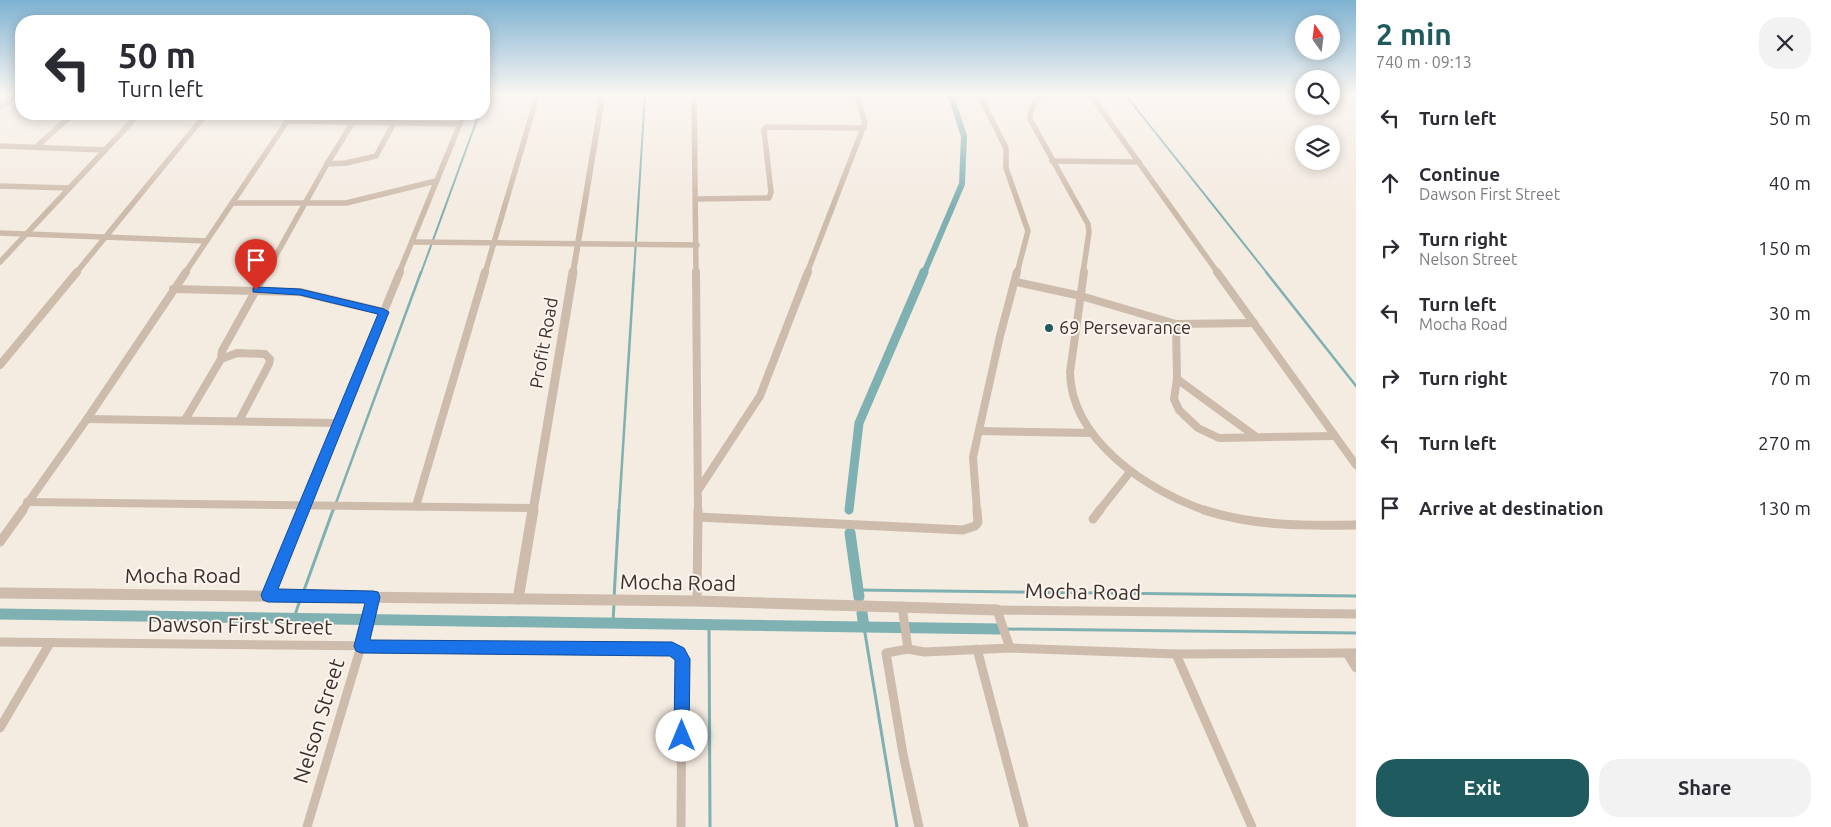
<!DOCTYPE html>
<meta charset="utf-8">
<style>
body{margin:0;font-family:Ubuntu,sans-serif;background:#f2f2f3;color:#2b2b33;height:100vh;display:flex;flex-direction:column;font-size:19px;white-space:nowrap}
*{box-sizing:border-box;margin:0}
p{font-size:16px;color:#7c7c81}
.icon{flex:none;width:28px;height:28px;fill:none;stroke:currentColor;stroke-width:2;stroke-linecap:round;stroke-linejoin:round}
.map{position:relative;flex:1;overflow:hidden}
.details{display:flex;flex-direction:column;background:#fff;width:475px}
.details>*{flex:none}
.top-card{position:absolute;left:15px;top:15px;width:475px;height:105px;border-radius:20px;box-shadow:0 2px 12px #0003;background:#fff;color:#2b2b33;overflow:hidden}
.needle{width:32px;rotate:346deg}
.tools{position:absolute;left:1295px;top:15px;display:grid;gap:10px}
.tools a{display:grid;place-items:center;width:45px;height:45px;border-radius:50%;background:#fff;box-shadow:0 2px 12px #0003;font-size:25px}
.pin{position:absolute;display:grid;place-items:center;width:42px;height:42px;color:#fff;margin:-51px -21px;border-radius:50% 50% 50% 0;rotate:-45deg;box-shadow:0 0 5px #0007}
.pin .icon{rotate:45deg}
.me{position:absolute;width:55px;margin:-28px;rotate:0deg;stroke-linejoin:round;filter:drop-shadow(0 0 4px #0008)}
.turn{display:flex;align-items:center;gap:18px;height:105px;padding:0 20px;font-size:22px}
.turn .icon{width:65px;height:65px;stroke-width:2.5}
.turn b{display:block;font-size:35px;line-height:42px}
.round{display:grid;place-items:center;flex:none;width:52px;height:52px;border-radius:20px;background:#f2f2f3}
.overview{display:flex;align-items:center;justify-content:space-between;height:85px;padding:0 20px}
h1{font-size:30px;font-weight:700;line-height:38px;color:#1f5a5e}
.cta{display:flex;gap:10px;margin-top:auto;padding:10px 20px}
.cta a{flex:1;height:58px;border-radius:20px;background:#1f5a5e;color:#fff;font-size:20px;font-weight:700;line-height:58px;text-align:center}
.cta a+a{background:#f2f2f3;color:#2b2b33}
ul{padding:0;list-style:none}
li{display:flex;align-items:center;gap:15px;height:65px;padding:0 20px}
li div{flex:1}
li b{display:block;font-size:19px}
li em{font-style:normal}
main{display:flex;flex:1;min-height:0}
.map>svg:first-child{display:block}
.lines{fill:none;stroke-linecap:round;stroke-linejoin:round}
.stream-far2{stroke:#7fb0b2;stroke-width:2}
.stream-far1{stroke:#7fb0b2;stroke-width:2.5}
.stream{stroke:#7fb0b2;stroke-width:3}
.canal-far2{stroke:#7fb0b2;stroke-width:6}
.canal-far1{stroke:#7fb0b2;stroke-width:9}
.canal{stroke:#7fb0b2;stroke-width:11}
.minor-far2{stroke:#cdbbac;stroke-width:5.5}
.minor-far1{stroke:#cdbbac;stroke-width:8}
.minor{stroke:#cdbbac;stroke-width:9}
.tertiary-far2{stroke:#cdbbac;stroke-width:6}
.tertiary-far1{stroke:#cdbbac;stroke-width:9}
.tertiary{stroke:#cdbbac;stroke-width:11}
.route{fill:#1a73e8;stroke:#114b97}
.poi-dot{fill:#1f5a5e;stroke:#fbf5ee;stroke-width:2}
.labels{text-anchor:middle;stroke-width:4;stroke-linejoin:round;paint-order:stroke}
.poi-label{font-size:18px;fill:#3b302b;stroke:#fbf5ee;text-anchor:start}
.street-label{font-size:18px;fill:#3b302b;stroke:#fbf5ee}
.near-street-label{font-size:21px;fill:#3b302b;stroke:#fbf5ee}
</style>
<main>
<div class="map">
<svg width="1356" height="827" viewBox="0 0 1356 827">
<rect width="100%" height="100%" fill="#f4ebe1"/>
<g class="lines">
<g class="stream-far2">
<polyline points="1124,93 1267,273"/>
<polyline points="484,101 487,93"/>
<polyline points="421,273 479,114"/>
<polyline points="634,273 645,94"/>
</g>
<g class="stream-far1">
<polyline points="1266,272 1356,386"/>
<polyline points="333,511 421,272"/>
<polyline points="619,511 634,272"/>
</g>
<g class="stream">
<polyline points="857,590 1356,596"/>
<polyline points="303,593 333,510"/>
<polyline points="614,598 619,510"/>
<polyline points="294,618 300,600"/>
<polyline points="613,622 614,603"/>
<polyline points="709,624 710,827"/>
<polyline points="864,627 897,827"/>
<polyline points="1007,629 1356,633"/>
</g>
<polyline class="canal-far2" points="924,273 962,184 964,136 950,93"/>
<polyline class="canal-far1" points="849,510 859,423 924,272"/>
<g class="canal">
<polyline points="850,533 859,597"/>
<polyline points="862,613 864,627"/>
<polyline points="0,614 1000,629"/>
</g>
<g class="minor-far2">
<polyline points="630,93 857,95"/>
<polyline points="694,93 696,273"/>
<polyline points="978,93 1006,148 1006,168 1028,231 1017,273"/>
<path d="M1052,93c-14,4 -22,11 -22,26l58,105 1,8 -6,41"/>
<polyline points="1089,93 1218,273"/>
<polyline points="0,107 20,93"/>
<polyline points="287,121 460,124"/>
<polyline points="353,122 327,164 346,163 376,156 394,123"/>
<polyline points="0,146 105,150"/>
<polyline points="36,147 73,114"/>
<polyline points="1052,161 1139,162"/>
<polyline points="0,186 69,188"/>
<polyline points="696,199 769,198 771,192 764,130 766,127 864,128"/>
<polyline points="232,203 346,203 436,181"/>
<polyline points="0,233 206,241"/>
<polyline points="412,242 697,245"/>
<polyline points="0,262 139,114"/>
<polyline points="76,273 206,114"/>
<polyline points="185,273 292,114"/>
<polyline points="266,273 327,164"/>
<polyline points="399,273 464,114"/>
<polyline points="485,273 538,93"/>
<polyline points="807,273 865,123 856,93"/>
</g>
<g class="minor-far1">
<polyline points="696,272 698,511"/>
<path d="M1084,272l-14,100c1,69 80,120 137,139"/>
<polyline points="1217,272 1356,465"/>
<polyline points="1016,282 1081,296 1176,324 1254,323"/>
<polyline points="173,289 300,292 384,312"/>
<polyline points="1176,324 1177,379 1174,399 1179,410 1198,428 1219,438 1335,436"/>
<polyline points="221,359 222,351 266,272"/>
<polyline points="0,365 77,272"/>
<polyline points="1177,379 1255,436"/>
<polyline points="87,419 339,423"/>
<polyline points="185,420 221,359 237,353 265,354 270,359 269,364 239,421"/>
<polyline points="979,431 1092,433"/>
<polyline points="699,489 760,396 808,272"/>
<polyline points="27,502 533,508"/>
<polyline points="416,506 485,272"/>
<polyline points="22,511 87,419 186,272"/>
<polyline points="302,511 400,272"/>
<polyline points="977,511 973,457 1000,336 1017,272"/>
<polyline points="1099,511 1130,472"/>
</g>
<g class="minor">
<path d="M1204,510c49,16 101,16 152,15"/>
<polyline points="698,517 963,530 975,526 978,522 977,510"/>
<polyline points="1093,519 1100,510"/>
<polyline points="0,542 23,510"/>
<polyline points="268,595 303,510"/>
<polyline points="697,601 698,510"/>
<polyline points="902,606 908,649"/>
<polyline points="0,642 672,649 679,653 682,659 681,827"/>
<polyline points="1010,648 997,610 1356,614"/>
<polyline points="977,649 1024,827"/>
<polyline points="1347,653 1356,668"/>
<polyline points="1176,654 1252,827"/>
<polyline points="0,728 50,643"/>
<polyline points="307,827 365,633 373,597"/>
<polyline points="919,827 903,754 886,653 908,649 924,652 1010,648 1176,654 1356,653"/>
</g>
<polyline class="tertiary-far2" points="573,273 603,93"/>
<polyline class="tertiary-far1" points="533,511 573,272"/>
<g class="tertiary">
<polyline points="0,593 697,601 997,610"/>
<polyline points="518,599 533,510"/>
</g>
</g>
<linearGradient id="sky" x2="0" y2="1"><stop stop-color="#7eb2d2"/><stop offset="0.45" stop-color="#faf6f2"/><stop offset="1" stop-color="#faf6f2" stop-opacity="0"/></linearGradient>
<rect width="1356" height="208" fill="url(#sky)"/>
<polygon class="route" points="256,287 300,289 384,309 389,312 278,589 373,591 378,592 380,597 370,640 672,642 684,648 690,659 689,736 687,741 682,743 676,741 674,736 675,660 670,656 361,653 356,651 354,646 365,603 268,602 263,600 261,595 378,314 300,295 253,292 253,288"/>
<circle class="poi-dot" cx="1049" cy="328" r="5"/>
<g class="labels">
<g class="poi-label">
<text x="1059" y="334">69 Persevarance</text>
</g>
<g class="street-label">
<text transform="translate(544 343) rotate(-80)" y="6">Profit Road</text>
</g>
<g class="near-street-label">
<text x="183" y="583">Mocha Road</text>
<text transform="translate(678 583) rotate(1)" y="7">Mocha Road</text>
<text transform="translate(1083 592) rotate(1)" y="7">Mocha Road</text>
<text transform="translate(240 626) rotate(1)" y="7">Dawson First Street</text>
<text transform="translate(319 721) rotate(-73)" y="7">Nelson Street</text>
</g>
</g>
</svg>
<div class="tools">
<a><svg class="needle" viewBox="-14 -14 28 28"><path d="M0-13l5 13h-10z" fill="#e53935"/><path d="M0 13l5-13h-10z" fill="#7c7c81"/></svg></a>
<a><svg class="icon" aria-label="search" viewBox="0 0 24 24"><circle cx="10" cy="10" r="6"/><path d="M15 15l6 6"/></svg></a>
<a><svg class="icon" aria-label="layers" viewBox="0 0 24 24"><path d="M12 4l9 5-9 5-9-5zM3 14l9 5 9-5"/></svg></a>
</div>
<div class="pin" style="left:256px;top:290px;background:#d93025"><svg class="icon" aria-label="arrive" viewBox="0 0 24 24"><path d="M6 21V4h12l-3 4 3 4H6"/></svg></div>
<svg class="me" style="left:682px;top:736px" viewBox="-20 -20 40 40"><circle r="19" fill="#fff"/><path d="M0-13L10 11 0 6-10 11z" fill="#1a73e8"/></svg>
<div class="top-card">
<div class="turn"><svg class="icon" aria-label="left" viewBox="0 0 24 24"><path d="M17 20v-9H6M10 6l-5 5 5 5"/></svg><div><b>50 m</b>Turn left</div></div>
</div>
</div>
<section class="details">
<div class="overview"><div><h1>2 min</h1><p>740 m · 09:13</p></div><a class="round"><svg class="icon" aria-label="close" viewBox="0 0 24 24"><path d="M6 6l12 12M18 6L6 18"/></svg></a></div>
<ul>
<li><svg class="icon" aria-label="left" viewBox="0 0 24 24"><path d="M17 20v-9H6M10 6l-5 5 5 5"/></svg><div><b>Turn left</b></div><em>50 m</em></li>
<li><svg class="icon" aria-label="ahead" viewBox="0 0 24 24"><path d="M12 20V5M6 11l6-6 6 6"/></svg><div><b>Continue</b><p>Dawson First Street</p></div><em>40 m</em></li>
<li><svg class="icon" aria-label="right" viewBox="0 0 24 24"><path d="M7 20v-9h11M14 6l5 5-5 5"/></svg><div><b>Turn right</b><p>Nelson Street</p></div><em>150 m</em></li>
<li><svg class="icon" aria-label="left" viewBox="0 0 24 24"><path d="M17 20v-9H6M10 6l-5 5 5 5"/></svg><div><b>Turn left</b><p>Mocha Road</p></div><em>30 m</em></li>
<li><svg class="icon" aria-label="right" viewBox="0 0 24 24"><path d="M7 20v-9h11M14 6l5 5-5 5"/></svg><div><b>Turn right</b></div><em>70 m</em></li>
<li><svg class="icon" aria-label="left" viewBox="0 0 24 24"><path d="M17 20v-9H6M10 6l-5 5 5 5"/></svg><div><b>Turn left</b></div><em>270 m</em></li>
<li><svg class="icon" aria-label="arrive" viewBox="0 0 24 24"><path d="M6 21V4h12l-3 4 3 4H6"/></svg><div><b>Arrive at destination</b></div><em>130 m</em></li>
</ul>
<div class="cta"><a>Exit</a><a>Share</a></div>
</section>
</main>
